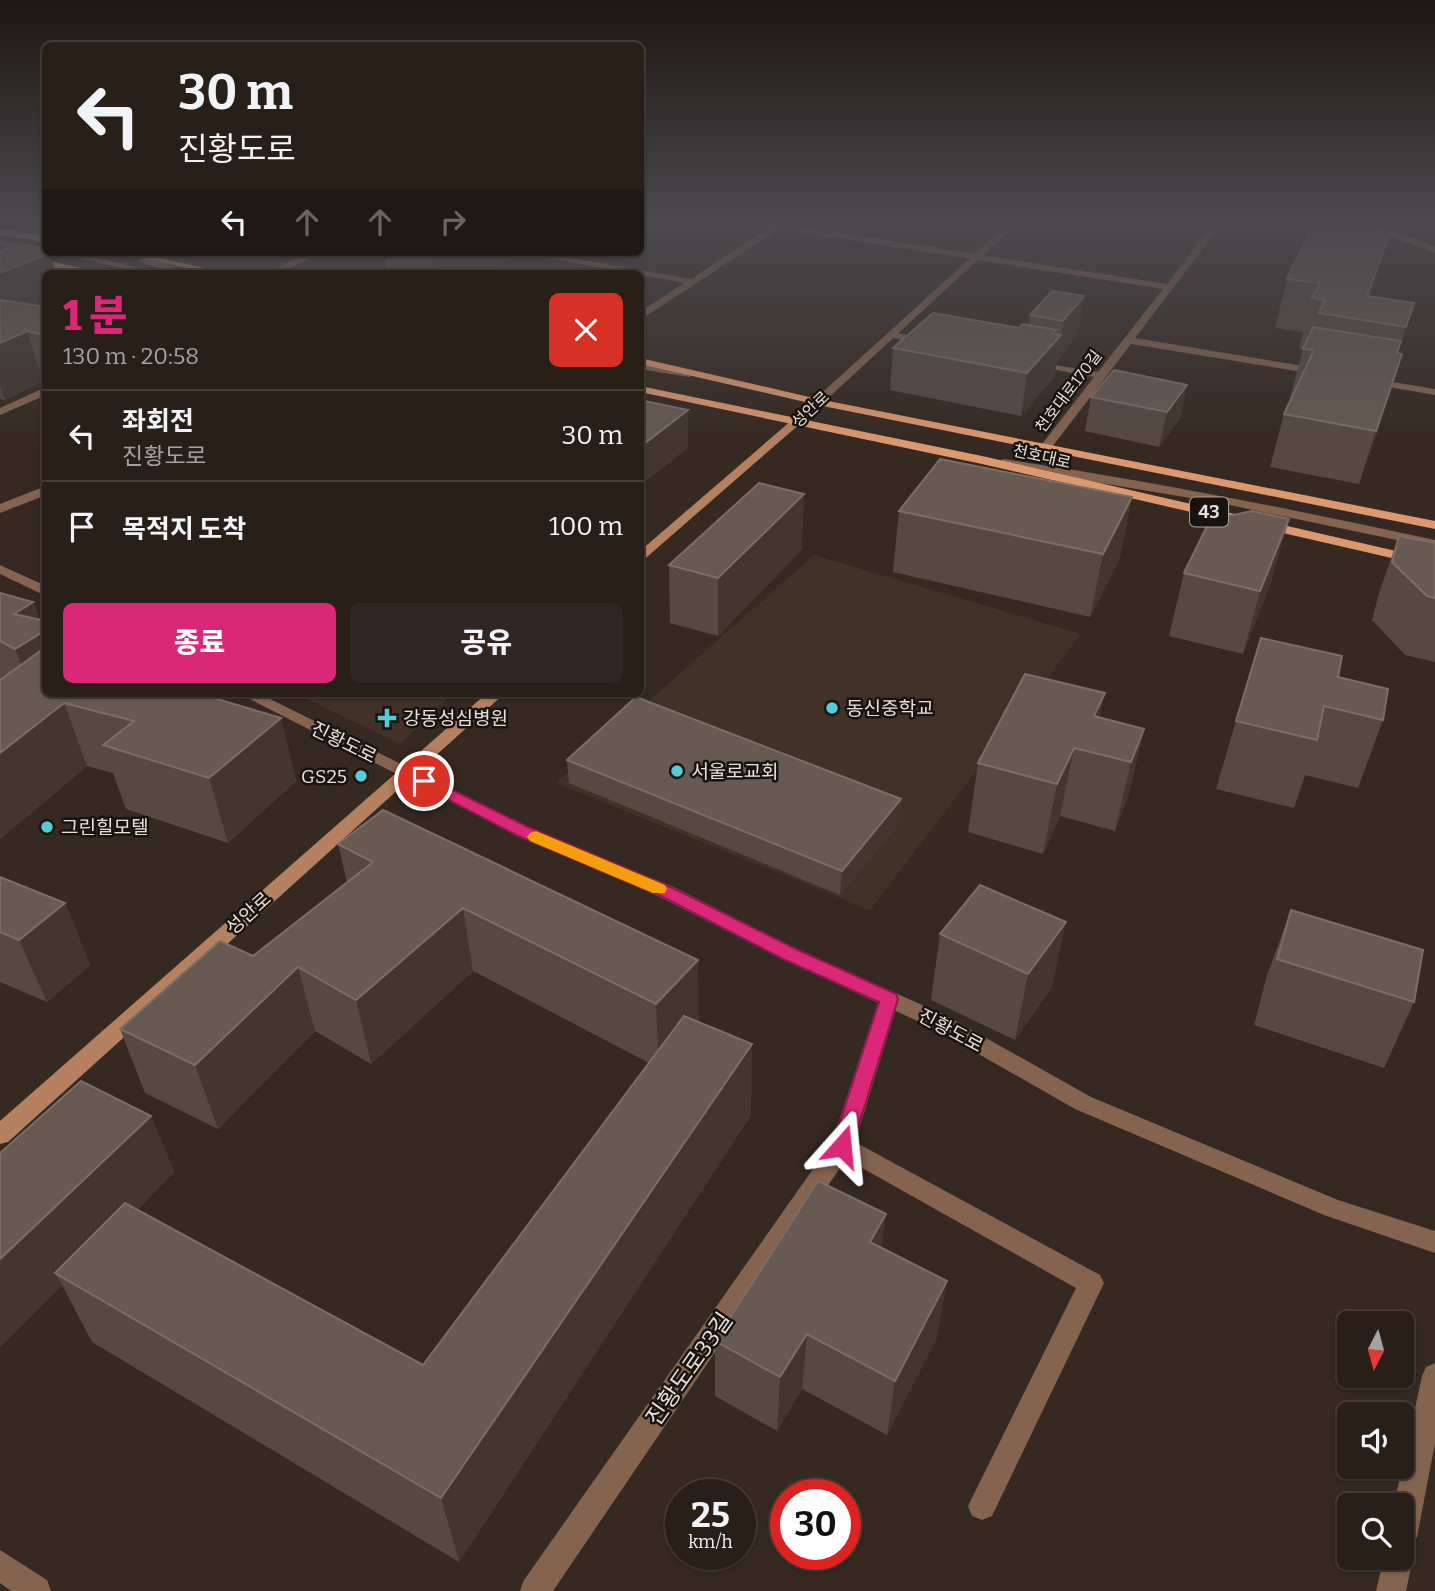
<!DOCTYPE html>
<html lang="ko">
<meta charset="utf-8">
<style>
body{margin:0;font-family:Bitter,"Noto Sans KR",serif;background:#302722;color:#f1f3f6;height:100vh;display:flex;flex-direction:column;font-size:26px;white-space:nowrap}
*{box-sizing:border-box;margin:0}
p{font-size:23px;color:#a5a2a2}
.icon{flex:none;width:38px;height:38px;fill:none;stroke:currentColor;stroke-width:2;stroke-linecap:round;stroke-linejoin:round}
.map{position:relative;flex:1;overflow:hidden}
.details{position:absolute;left:42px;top:270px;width:602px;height:427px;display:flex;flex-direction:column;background:#281f19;border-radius:10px;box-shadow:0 2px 5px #0004,0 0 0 2px #443d38}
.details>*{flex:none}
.hud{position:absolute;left:42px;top:42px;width:602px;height:214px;border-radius:10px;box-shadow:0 2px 5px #0004,0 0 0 2px #443d38;background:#281f19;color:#f1f3f6;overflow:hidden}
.needle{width:46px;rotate:186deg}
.fabs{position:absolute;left:1337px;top:1311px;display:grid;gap:14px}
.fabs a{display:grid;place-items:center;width:77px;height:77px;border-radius:10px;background:#281f19;box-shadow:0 2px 5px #0004,0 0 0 2px #443d38;font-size:35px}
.speed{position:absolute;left:665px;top:1479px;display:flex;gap:14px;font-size:35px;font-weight:700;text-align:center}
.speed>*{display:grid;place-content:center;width:91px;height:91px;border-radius:50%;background:#281f19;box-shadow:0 2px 5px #0004,0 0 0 2px #443d38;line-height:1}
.speed small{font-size:18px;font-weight:400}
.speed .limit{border:10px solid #d22;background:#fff;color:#111}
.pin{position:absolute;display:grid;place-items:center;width:60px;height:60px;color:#fff;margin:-30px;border:4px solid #fff;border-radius:50%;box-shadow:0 2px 7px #0007}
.me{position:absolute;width:77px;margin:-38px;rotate:18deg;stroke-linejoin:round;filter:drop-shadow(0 0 5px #0008)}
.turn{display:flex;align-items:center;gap:24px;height:147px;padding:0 21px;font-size:32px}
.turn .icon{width:91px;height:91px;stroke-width:2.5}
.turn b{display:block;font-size:49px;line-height:60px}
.lanes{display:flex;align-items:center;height:66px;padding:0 21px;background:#0003;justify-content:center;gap:35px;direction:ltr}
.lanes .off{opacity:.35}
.round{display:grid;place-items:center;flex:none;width:74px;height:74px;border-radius:10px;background:#302722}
.overview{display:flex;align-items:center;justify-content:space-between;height:119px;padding:0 21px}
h1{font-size:42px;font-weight:800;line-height:52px;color:#db2777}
.action{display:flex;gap:14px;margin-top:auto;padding:14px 21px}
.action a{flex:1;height:80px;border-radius:10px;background:#db2777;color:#fff;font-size:28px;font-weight:800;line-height:80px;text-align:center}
.action a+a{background:#302722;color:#f1f3f6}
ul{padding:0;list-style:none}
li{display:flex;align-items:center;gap:21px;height:91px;padding:0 21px;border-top:2px solid #443d38}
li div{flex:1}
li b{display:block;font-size:26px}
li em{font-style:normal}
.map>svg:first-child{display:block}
.built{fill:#423126}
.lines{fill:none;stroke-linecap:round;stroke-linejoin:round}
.service{fill:#84634f;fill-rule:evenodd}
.minor{fill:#84634f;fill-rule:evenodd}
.tertiary{fill:#84634f;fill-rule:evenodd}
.secondary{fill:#b58160;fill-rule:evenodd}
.primary{fill:#dc986e;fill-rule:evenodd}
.wall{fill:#564942}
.shaded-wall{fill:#42362e}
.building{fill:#665a52;stroke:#7a6f68;stroke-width:2}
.route{fill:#db2777;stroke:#8e194d;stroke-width:2}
.slow{fill:#f59e0b}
.poi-dot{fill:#52ccd6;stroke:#191310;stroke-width:2.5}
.labels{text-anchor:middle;stroke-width:5;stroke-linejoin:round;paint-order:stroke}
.far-street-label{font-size:16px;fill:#e9e0db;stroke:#191310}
.shield{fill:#191310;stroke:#aba29e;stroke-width:2}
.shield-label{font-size:18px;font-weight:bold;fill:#e9e0db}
.poi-label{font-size:19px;fill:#e9e0db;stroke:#191310;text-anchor:start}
.street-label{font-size:19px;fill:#e9e0db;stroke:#191310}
.near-street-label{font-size:23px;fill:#e9e0db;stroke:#191310}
</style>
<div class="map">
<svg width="1435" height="1591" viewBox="0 0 1435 1591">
<rect width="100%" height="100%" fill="#352921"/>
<g class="built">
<polygon points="814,555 1081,634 870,910 556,783"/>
<polygon points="295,693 453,693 400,744"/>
</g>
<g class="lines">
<g class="service">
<polygon points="0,240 46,247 46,252 49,252 46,253 0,246"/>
<polygon points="54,252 71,252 160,273 142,273"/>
<polygon points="143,257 186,271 188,273 174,273 140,262 138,260"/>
<polygon points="640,363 689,371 694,374 689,377 640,369"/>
<path d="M1003,459c145,21 289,50 432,81v8l-215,-45 -221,-37 -2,-3z"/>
</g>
<g class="minor">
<polygon points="743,221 784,221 784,224 1167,284 1215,221 1224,221 1135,338 1321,369 1326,372 1321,375 1131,344 1049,451 1045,452 1039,448 1094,377 1030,365 1030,361 1098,372 1163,289 779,229 640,320 640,312 684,283 516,252 537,252 691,279 769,227"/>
<polygon points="1353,221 1365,221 1435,247 1435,253"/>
<polygon points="309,252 321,252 280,273 268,273"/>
<polygon points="67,265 72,268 70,270 51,273"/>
<polygon points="892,332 928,339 933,342 928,345 888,337 887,335"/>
<polygon points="1369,378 1435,389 1435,395 1365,383 1365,379"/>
<polygon points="46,387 46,395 0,415 0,408"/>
<polygon points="46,486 46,495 0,513 0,504"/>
<polygon points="889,991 896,994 899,999 855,1142 1100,1275 1104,1283 992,1516 982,1520 972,1516 968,1506 1076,1288 846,1159 553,1591 520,1591 524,1580 832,1142 879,999 882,994"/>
<polygon points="1435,1363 1435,1443 1417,1537 1409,1549 1413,1558 1406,1591 1376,1591 1384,1558 1402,1558 1402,1505 1394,1505 1422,1376 1426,1367"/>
<polygon points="0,1550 47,1580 51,1591 11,1591 0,1583"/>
</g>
<g class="tertiary">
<polygon points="1011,221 1020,221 800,424 792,424 792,420"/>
<polygon points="0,565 46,586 46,596 0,574"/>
<polygon points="238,693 258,693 528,827 676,888 796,949 947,1016 1091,1097 1338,1200 1435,1231 1435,1253 1324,1215 1075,1109 933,1028 782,959 662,898 516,835"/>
</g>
<g class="secondary">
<polygon points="792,420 802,422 640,563 640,551"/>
<polygon points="487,693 505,693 8,1142 0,1144 0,1121"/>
</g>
<g class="primary">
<polygon points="0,229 46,236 46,242 0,235"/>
<polygon points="0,250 90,270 95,273 77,273 0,256"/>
<polygon points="115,252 133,252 227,273 208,273"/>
<polygon points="640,358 818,399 1435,521 1435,529 818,405 640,364"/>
<polygon points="640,386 982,456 1435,560 1435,568 982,464 640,392"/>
</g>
</g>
<g class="wall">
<polygon points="1390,233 1370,297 1414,303 1398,354 1402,354 1359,484 1270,467 1284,414 1291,398 1290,398 1303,349 1299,348 1303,332 1275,328 1287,279"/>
<polygon points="0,251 46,273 46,382 43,381 5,400 0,399"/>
<polygon points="384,252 508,252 508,257 480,273 387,273"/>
<polygon points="1084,296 1077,336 1057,361 1054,377 1021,416 890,390 893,348 1019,328 1029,325 1030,315"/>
<polygon points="1187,385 1180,418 1159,447 1085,431 1091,397"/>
<polygon points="899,511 1120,558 1090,617 893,572"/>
<polygon points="1399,536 1435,543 1435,662 1405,655 1372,620 1379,593"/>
<polygon points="802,549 718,636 670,623 669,565"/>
<polygon points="1184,573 1272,579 1243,654 1169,636"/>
<polygon points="0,593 33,602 40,620 46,621 46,693 281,718 296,781 228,843 126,809 113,773 87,766 0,839"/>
<polygon points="1338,677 1383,720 1358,788 1305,775 1294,808 1216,789 1236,721"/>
<polygon points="1100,718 1144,729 1128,797 1115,831 1060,816 1043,854 968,832 978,763"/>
<polygon points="567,760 901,799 899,823 840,895 569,783"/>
<polygon points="338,844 698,1022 751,1115 459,1562 92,1342 62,1285 0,1347 151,1116 174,1172 137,1210 423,1365 649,1063 473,971 371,1064 315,1031 218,1129 145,1093 120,1029 253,956 347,882"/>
<polygon points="0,877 65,903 90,965 47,1002 0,982"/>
<polygon points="980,885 1052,987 1015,1040 931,1000 940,934"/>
<polygon points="1291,910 1414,1002 1384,1068 1254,1025 1267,975"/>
<polygon points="882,1248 937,1337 887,1435 802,1389 777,1431 715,1396 715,1341"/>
</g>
<g class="shaded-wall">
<polygon points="1390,233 1376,280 1362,320 1367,296"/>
<polygon points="433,252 508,252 508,257 480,273 434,273 432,253"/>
<polygon points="50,253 56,273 46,273 46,308 0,327 0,261"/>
<polygon points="1084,296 1077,336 1057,361 1054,377 1021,416 1027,373 1056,330 1054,344 1061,336 1063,321"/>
<polygon points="1414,303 1398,354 1389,379 1406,327"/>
<polygon points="27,331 43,381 5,400 0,386 0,343"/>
<polygon points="1402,354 1387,404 1359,484 1376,431"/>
<polygon points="1187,385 1180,418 1159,447 1167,412"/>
<polygon points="688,410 688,448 640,486 640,447"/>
<polygon points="804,494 802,549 718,636 718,578"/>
<polygon points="1132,497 1120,558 1090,617 1103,554"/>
<polygon points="1289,519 1272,579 1243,654 1260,591"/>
<polygon points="33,602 44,630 45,630 46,632 46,693 39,711 15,649 14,614"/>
<polygon points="1105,693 1092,752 1094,716"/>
<polygon points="64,703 87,766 0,839 0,753"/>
<polygon points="281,718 296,781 228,843 209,778"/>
<polygon points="1144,729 1128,797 1115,831 1131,762"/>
<polygon points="1074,748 1060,816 1043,854 1057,784"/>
<polygon points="901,799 899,823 840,895 842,871"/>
<polygon points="65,903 90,965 47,1002 19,940"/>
<polygon points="463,908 473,971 371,1064 356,1000"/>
<polygon points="1066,922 1052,987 1015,1040 1028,974"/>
<polygon points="698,960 699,1023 659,1068 656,1004"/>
<polygon points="298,967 315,1031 218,1129 195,1065"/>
<polygon points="752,1044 751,1115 459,1562 441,1498"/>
<polygon points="151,1116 174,1172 67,1280 55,1273 62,1285 0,1347 0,1259"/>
<polygon points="886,1214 879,1270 870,1242"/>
<polygon points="947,1281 937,1337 887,1435 895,1381"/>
<polygon points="807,1334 802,1389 777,1431 780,1377"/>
</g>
<g class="building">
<polygon points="1314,224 1390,233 1367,296 1414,303 1406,327 1319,313 1325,300 1312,298 1320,283 1287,279"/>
<polygon points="11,246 50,253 0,273 0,251"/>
<polygon points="1052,291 1084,296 1063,321 1030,315"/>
<polygon points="0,300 46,307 46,335 27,331 0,343"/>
<polygon points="933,313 1019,328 1023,324 1056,330 1052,334 1061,335 1027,373 893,348"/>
<polygon points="1313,327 1401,341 1397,353 1402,354 1376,431 1284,414 1314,350 1303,349"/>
<polygon points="1114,370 1187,385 1167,412 1091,397"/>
<polygon points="640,400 688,410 640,447"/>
<polygon points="940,459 1132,497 1103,554 899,511"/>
<polygon points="759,483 804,494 718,578 669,565"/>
<polygon points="1252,511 1289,519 1260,591 1184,573 1210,520"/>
<polygon points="1399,536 1435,543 1435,598 1427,596 1392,562"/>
<polygon points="0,593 33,602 14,614 46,621 46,630 15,649 0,641"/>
<polygon points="1261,638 1342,656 1338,677 1388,689 1383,720 1324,706 1317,740 1236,721"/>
<polygon points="46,647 46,693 197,693 281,718 209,778 103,745 134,721 64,703 0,753 0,680"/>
<polygon points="1025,674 1105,693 1094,716 1144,729 1131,762 1074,748 1057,784 978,763"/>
<polygon points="636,697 901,799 842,871 567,760"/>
<polygon points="383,810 698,960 656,1004 463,908 356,1000 298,967 195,1065 120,1029 220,941 253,956 373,862 338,844"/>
<polygon points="0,877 65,903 19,940 0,932"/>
<polygon points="980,885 1066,922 1028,974 940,934"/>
<polygon points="1291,910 1423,950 1414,1002 1277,959"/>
<polygon points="684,1016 752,1044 441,1498 55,1273 125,1203 423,1365"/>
<polygon points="81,1081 151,1116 0,1259 0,1153"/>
<polygon points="818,1181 886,1214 870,1242 947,1281 895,1381 807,1334 780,1377 715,1341"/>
</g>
<linearGradient id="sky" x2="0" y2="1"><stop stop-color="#1d1712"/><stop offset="0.5" stop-color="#4b494e"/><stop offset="1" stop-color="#4b494e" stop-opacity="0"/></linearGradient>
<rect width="1435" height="444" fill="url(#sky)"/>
<polygon class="route" points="424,776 528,827 675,889 796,949 896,994 898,999 850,1153 842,1155 835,1153 832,1146 879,1002 783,959 663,897 516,835 418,784 416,781"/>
<polygon class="slow" points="536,831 665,885 667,889 665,893 653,893 530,841 527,837 530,833"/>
<g class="poi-dot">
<circle cx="832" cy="708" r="7"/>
<path d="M383.5 707.5h7v7h7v7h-7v7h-7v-7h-7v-7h7z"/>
<circle cx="677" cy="771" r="7"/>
<circle cx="361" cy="776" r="7"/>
<circle cx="47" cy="827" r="7"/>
</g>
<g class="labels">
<g class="far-street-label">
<text transform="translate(1068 391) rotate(-53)" y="6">천호대로170길</text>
<text transform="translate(810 409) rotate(-43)" y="6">성안로</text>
<text transform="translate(1042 456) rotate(13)" y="6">천호대로</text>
</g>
<rect class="shield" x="1190" y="497.5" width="38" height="29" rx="5"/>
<g class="shield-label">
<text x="1209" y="518">43</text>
</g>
<g class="poi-label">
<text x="846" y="715">동신중학교</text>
<text x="403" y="725">강동성심병원</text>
<text x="691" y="778">서울로교회</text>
<text x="347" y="783" text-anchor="end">GS25</text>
<text x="61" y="834">그린힐모텔</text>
</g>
<g class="street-label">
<text transform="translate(344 742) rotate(26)" y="7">진황도로</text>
<text transform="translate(248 913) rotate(-42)" y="7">성안로</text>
<text transform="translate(951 1030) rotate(28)" y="7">진황도로</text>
</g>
<g class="near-street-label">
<text transform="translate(689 1369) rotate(-55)" y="8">진황도로33길</text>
</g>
</g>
</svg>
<div class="fabs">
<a><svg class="needle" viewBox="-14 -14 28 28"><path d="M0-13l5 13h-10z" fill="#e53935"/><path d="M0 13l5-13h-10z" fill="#a5a2a2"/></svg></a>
<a><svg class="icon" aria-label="sound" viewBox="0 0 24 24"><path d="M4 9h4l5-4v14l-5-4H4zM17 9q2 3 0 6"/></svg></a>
<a><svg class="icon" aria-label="search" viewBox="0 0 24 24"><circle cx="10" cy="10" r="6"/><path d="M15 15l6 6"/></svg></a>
</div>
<div class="speed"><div>25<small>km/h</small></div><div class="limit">30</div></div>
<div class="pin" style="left:424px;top:781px;background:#d93025"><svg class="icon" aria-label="arrive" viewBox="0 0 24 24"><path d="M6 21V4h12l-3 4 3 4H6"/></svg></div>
<svg class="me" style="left:842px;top:1146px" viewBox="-20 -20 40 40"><path d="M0-17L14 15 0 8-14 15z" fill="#db2777" stroke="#fff" stroke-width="4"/></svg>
<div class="hud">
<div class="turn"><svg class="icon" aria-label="left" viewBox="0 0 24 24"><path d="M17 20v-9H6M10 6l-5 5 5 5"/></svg><div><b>30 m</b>진황도로</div></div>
<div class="lanes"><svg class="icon" aria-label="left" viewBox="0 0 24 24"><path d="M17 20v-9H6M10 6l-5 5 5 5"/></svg><svg class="icon off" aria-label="ahead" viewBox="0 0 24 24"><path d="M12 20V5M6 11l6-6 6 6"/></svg><svg class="icon off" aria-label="ahead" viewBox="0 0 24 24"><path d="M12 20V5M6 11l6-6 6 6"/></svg><svg class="icon off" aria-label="right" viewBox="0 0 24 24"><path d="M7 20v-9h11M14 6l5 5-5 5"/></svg></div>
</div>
<section class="details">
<div class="overview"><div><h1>1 분</h1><p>130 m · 20:58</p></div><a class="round" style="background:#d93025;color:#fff"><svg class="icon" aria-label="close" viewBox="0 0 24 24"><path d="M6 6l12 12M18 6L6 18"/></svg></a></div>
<ul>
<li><svg class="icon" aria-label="left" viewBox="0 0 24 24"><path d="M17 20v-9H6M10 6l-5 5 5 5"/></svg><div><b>좌회전</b><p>진황도로</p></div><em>30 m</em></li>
<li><svg class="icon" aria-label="arrive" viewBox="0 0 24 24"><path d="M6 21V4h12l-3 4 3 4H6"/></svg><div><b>목적지 도착</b></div><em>100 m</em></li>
</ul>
<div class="action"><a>종료</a><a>공유</a></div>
</section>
</div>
